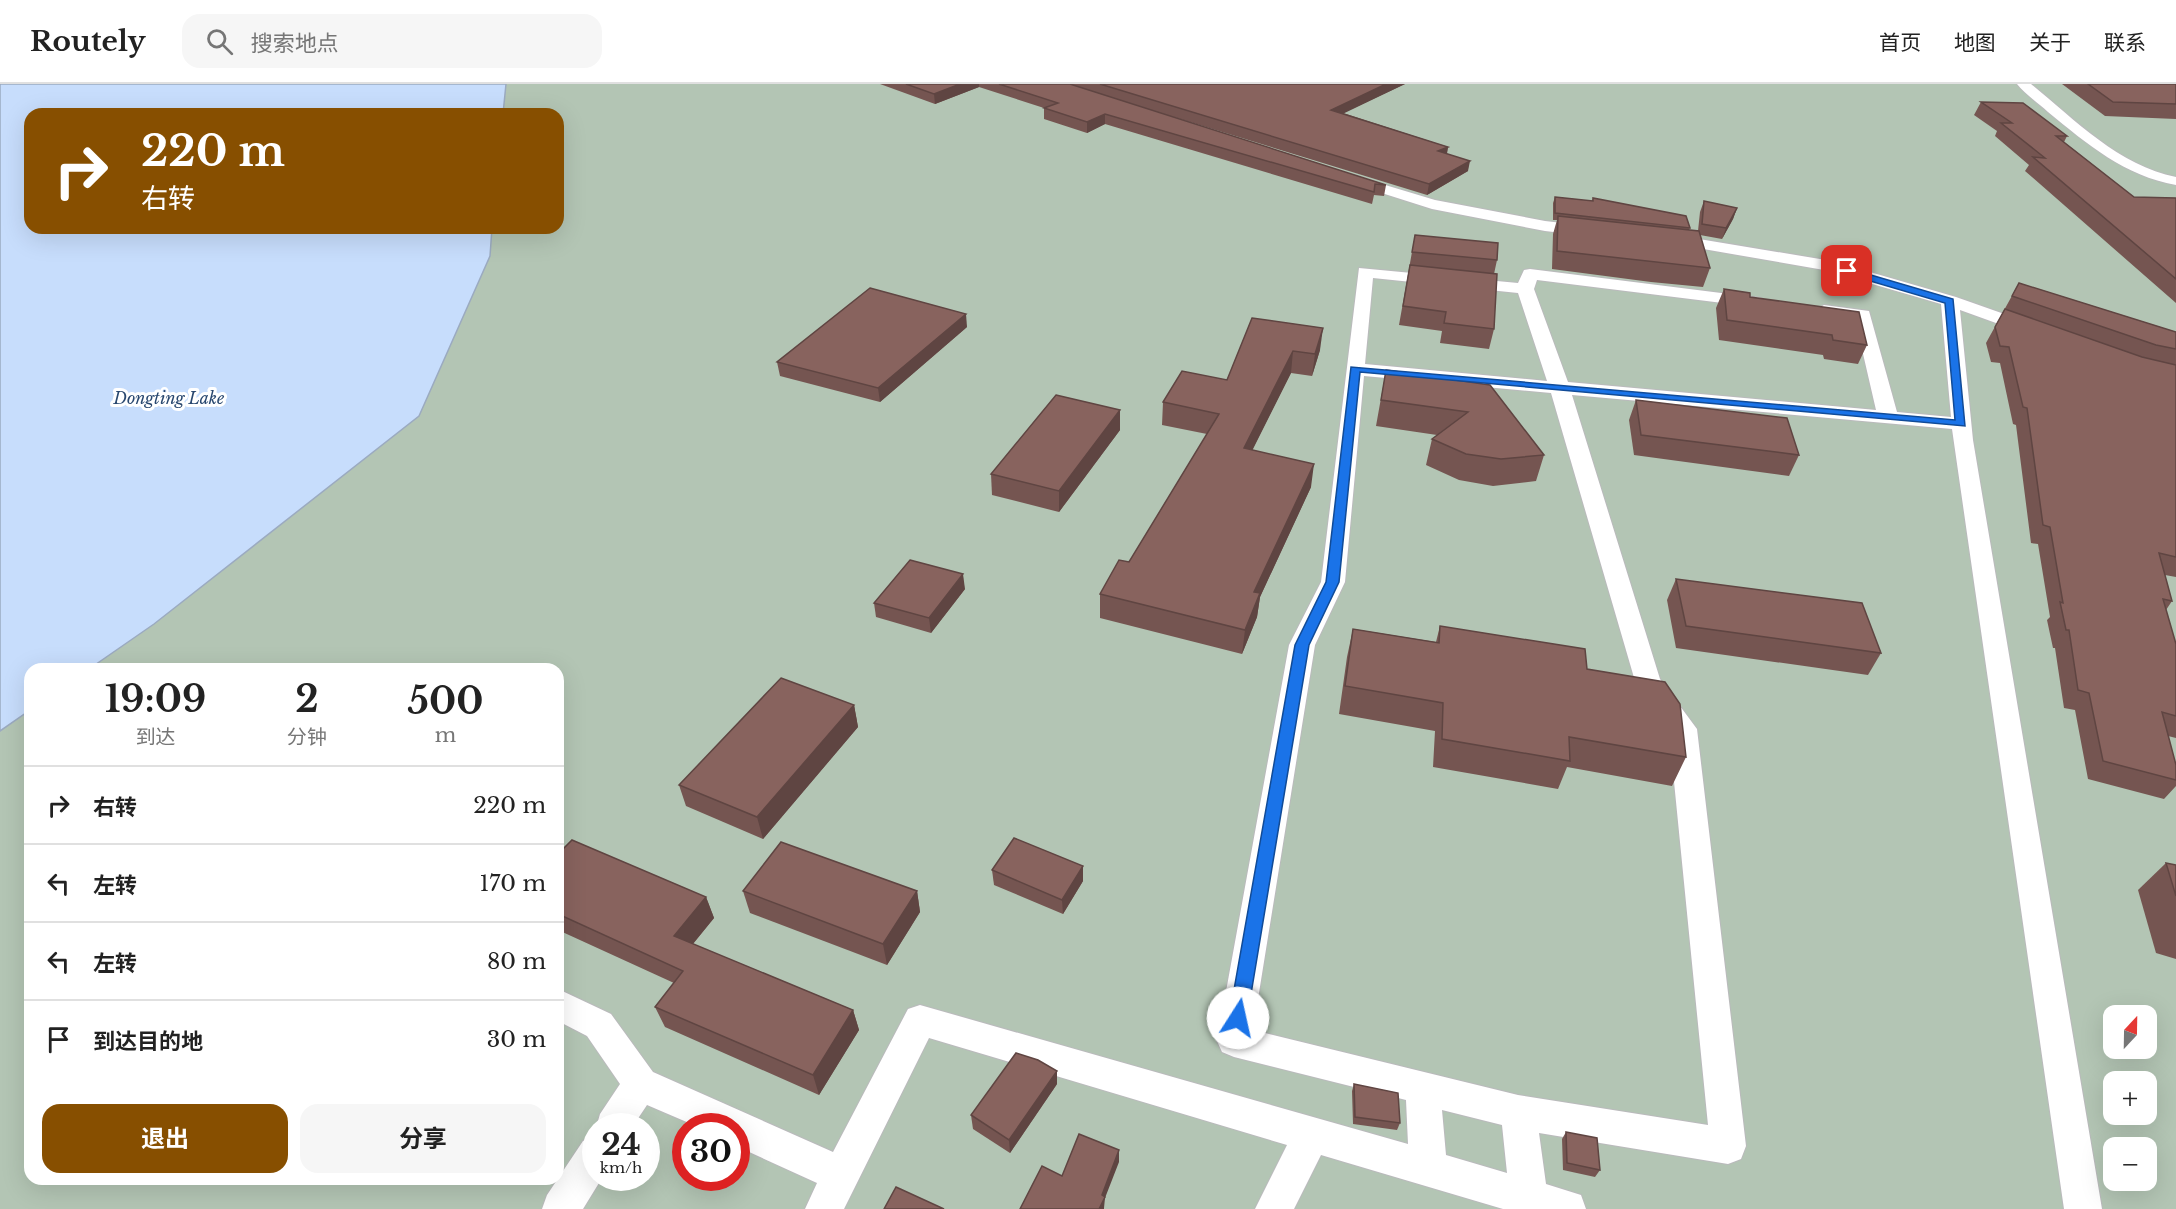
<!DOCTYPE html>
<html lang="zh">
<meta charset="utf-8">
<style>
body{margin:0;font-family:"Libre Baskerville","Noto Sans SC",serif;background:#f6f6f6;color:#222;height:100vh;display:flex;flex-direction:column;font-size:22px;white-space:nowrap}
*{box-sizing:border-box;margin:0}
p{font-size:20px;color:#767676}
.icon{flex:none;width:33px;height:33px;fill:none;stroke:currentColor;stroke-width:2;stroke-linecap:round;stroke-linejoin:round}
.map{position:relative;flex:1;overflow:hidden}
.side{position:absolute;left:24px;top:579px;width:540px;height:522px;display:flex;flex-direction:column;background:#fff;border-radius:18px;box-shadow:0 6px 24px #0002}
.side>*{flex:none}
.guide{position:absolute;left:24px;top:24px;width:540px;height:126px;border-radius:18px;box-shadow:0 6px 24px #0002;background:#874f00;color:#fff;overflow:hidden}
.needle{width:39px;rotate:22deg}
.tools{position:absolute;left:2103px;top:921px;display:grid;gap:12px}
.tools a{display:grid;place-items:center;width:54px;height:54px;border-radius:12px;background:#fff;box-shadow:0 6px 24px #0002;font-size:30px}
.speed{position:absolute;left:582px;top:1029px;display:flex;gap:12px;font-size:30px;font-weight:700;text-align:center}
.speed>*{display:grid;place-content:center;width:78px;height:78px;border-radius:50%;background:#fff;box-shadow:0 6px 24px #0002;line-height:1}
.speed small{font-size:15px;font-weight:400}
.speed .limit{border:9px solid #d22;background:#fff;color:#111}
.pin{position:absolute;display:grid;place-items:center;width:51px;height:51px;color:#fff;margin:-26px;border-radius:12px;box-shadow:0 3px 9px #0006}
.me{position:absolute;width:66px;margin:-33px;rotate:10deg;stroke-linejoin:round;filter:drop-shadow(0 0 4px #0008)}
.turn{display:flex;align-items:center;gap:21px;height:126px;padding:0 18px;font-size:27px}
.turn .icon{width:78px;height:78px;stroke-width:2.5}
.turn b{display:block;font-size:42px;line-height:51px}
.eta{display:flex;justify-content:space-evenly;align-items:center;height:102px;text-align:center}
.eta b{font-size:36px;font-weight:700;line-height:42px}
.button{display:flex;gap:12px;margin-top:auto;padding:12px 18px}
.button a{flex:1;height:69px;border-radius:18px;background:#874f00;color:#fff;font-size:24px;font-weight:700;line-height:69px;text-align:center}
.button a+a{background:#f6f6f6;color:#222}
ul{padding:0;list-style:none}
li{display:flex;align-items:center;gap:18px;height:78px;padding:0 18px;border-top:2px solid #e0e0e0}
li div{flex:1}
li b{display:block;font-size:22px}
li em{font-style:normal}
header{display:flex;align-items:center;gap:36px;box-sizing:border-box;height:84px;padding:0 30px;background:#fff;border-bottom:2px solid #e0e0e0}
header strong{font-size:28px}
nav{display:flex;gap:33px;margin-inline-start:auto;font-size:21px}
.search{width:420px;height:54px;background:#f6f6f6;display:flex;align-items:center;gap:15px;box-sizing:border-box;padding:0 21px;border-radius:18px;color:#767676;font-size:22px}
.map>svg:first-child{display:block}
.green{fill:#b3c5b4;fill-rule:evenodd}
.water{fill:#c7ddfc;stroke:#9baac0;stroke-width:1.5}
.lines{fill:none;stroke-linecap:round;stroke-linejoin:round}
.minor-casing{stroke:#bababc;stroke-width:2}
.minor{fill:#fff;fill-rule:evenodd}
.wall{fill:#755551}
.shaded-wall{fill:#5f4542}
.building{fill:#88635e;stroke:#5f4542;stroke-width:1.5}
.route{fill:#1a73e8;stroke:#114b97;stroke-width:1.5}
.labels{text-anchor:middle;stroke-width:6;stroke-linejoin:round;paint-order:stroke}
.far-water-label{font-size:16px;font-style:italic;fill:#28476f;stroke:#fff}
</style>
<header>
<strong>Routely</strong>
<div class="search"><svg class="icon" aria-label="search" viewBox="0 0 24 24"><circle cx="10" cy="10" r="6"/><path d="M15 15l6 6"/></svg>搜索地点</div>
<nav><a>首页</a><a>地图</a><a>关于</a><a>联系</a></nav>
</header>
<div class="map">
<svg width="2176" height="1125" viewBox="0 0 2176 1125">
<rect width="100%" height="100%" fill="#f2f2f4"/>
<path class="green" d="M0,0h2176v1125h-2176zM30,30h528v114h-528zM30,585h528v510h-528zM2114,932h32v32h-32zM2114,998h32v32h-32zM596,1042h50v52h-50zM686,1042h50v52h-50zM2114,1064h32v32h-32z"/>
<polygon class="water" points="0,0 506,0 503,30 30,30 30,144 492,144 490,172 419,332 154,540 89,585 30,585 30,626 0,647"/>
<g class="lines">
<defs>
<g id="minor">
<path d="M2017,0h14c43,35 88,82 145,93v8c-51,-9 -89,-41 -128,-73 -10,-9 -23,-18 -31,-28z"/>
<polygon points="1352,91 1435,116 1545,137 1588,142 1596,147 1588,152 1545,147 1432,125 1347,98 1345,95 1347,92"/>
<path d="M1669,150l163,27 124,36 82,29 3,4 -9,6 -72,-26 13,130 129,769h-38l-112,-780 -380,-34 88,284 37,50 49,417 -5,13 -13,5 -189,-31 7,51 35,11 5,14h-83l-182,-54 -27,54h-39l32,-64 -358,-107 -85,171h-39l12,-26 -81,-37v-20h-40l-49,-21 -14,21 -37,2 4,-14 20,-30 -33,-48 -29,-15v-32l53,25 42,58 180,80 75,-143 12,-4 488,139 -2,-44 -172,-43 -12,-5 -5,-11 72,-396 32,-63 38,-314 159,15 6,-13 6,-1 231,29 3,4 -3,4 -6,1 -218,-27 -3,9 34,93 308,28 -21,-91 -31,-4 -9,-5 9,-5 45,6 28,101 54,5 -10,-113 -117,-34 -161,-28 -2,-3 2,-3zM1373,194l145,15 29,88 -182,-17zM1364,292l187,17 84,288 34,50 39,394 -190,-30 -265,-65 62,-385 30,-63zM1442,1026l60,15 5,48 -61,-18z"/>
<polygon points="596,1052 596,1094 602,1094 583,1125 542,1125 547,1111 583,1057"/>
</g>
</defs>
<use href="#minor" class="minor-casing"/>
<use href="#minor" class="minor"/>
</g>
<g class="wall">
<polygon points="880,0 1405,0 1343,29 1448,63 1447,70 1468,87 1427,111 1141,23 1386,101 1384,112 1374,111 1372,120 1105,40 1087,49 1044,35 1044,24 979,3 935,20"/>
<polygon points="2062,0 2176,0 2176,35 2105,32"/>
<polygon points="1981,18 2067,52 2064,58 2134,113 2176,114 2176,219 2025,87 2029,81 1995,52 1997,47 1974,31"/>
<polygon points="1555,113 1592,117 1593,114 1690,144 1689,146 1698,147 1700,128 1704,117 1737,124 1733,135 1722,155 1700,151 1710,184 1703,203 1651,198 1552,185 1553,150 1557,136 1553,136 1553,119"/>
<polygon points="1415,151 1497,176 1494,190 1494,245 1489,265 1440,259 1442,247 1399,241"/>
<polygon points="2019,199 2176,248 2176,493 2165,491 2172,517 2166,526 2176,560 2176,654 2168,652 2176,681 2176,702 2164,715 2088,695 2075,626 2064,624 2055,564 2053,564 2047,536 2050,533 2038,460 2031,459 2016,341 2013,340 2000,279 1991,278 1986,259"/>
<polygon points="1724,205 1750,213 1867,261 1858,280 1824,275 1823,271 1719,256 1716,224"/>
<polygon points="1252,234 1320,266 1312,292 1291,289 1252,366 1311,403 1260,513 1257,533 1242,570 1100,534 1100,510 1129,478 1207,350 1162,341 1163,318 1227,296"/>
<polygon points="967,243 880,318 780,292 777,278"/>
<polygon points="1386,286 1490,301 1544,371 1536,397 1493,402 1459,396 1426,381 1432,355 1437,351 1376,342"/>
<polygon points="1636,316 1799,371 1789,392 1634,371 1629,336"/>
<polygon points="1120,326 1120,346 1059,428 992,411 991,390"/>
<polygon points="1676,495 1881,569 1868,591 1676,564 1667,516"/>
<polygon points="965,505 931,549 876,533 874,519"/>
<polygon points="1440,542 1587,585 1686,673 1672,702 1567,683 1558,705 1433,683 1435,647 1339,630 1347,573 1353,545 1436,558"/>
<polygon points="854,621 858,643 763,755 686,722 679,701"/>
<polygon points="558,770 706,813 714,834 693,860 853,926 859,946 819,1011 665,943 655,923 674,899 558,846"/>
<polygon points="2166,779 2176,812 2176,875 2156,869 2138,806"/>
<polygon points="1083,782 1083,797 1063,830 994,801 992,786"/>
<polygon points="743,807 917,807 920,828 887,881 750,829"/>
<polygon points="1057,1000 1010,1069 973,1045 971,1031"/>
<polygon points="1354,1000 1400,1039 1397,1046 1353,1040 1352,1007"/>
<polygon points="1566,1048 1600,1086 1595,1093 1563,1086 1562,1055"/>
</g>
<g class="shaded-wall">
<polygon points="960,0 979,0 979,3 935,20 934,10"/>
<polygon points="1386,0 1405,0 1330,36 1331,26"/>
<polygon points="1105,30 1105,40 1087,49 1087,38"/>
<polygon points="1448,63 1446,73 1438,67"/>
<polygon points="1470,77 1468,87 1427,111 1429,100"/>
<polygon points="1737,124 1733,135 1722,155 1726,144"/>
<polygon points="966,230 967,243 880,318 878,304"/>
<polygon points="1323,244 1320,266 1312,292 1315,270"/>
<polygon points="1293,267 1291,289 1242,387 1244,364"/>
<polygon points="1120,326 1120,346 1059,428 1059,407"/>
<polygon points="1314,380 1311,403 1260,513 1257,533 1242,570 1245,546 1254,508"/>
<polygon points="963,490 965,505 931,549 929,534"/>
<polygon points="854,621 858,643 763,755 757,733"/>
<polygon points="1083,782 1083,797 1063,830 1062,816"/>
<polygon points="917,807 920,828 887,881 883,860"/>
<polygon points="706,813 714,834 682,873 674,852"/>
<polygon points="853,926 859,946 819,1011 813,991"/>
<polygon points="1057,987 1057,1000 1010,1069 1009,1056"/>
<polygon points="1119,1066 1119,1078 1105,1114 1104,1124 1104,1125 1099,1125 1102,1111"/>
</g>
<g class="building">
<polygon points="906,0 960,0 934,10"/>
<polygon points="999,0 1070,0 1386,101 1375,100 1374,108 1105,30 1087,38 1044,24 1058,19"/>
<polygon points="1100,0 1386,0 1331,26 1448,63 1438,67 1470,77 1429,100"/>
<polygon points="2088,0 2176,0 2176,20 2113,18"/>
<polygon points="1981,18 2023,19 2067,52 2056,52 2134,113 2176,114 2176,195 2033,73 2045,74 2001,39 2012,39"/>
<polygon points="1555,113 1593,117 1593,114 1686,132 1690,144 1555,129"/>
<polygon points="1704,117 1737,124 1726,144 1702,140"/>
<polygon points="1558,132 1699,147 1710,184 1557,167"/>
<polygon points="1415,151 1498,159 1497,176 1412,168"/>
<polygon points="1410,181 1497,190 1494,245 1444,239 1446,228 1403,222"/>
<polygon points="2019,199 2176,248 2176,265 2156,261 2012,212"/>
<polygon points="870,204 966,230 878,304 777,278"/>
<polygon points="1724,205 1750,209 1750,213 1859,228 1867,261 1833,256 1832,251 1727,236"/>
<polygon points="2005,225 2142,273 2176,281 2176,473 2159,469 2172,517 2163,515 2176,560 2176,632 2162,628 2176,681 2176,696 2103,677 2089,609 2078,606 2069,546 2066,546 2060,518 2063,519 2050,443 2043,441 2027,324 2023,323 2009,263 2000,262 1995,243"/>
<polygon points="1252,234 1323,244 1315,270 1293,267 1244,364 1314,380 1254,508 1260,509 1245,546 1100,510 1119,476 1129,478 1219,330 1163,318 1182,287 1227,296"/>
<polygon points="1386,286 1490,301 1544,371 1501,375 1466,370 1432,355 1468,328 1381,316"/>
<polygon points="1056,311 1120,326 1059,407 991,390"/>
<polygon points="1636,316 1787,334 1799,371 1641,351"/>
<polygon points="910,476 963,490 929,534 874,519"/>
<polygon points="1676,495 1862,519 1881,569 1686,542"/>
<polygon points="1440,542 1585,565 1587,585 1665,598 1680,620 1686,673 1569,653 1570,677 1442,655 1443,619 1345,602 1353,545 1439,559"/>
<polygon points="781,594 854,621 757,733 679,701"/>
<polygon points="1014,754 1083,782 1062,816 992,786"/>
<polygon points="572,756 706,813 674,852 853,926 813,991 655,923 683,887 558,830 558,770"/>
<polygon points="781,758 917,807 883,860 743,807"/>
<polygon points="2166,779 2176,781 2176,812"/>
<polygon points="1016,969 1038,976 1057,987 1009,1056 971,1031"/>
<polygon points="1354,1000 1398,1009 1400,1039 1355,1033"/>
<polygon points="1566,1048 1597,1054 1600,1086 1567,1079"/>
<polygon points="1079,1050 1119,1066 1102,1111 1105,1113 1099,1125 1020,1125 1042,1082 1062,1092"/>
<polygon points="896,1103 944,1125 884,1125"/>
</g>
<polygon class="route" points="1847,184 1953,215 1965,342 1360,288 1339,498 1309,561 1247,934 1244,939 1238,942 1232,939 1229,934 1295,561 1326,498 1351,283 1955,336 1945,219 1843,189 1843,185"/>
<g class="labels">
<g class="far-water-label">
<text x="169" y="320">Dongting Lake</text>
</g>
</g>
</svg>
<div class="tools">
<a><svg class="needle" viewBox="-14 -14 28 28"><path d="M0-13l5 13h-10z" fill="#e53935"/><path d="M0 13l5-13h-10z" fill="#767676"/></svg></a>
<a>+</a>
<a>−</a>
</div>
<div class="speed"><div>24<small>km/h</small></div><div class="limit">30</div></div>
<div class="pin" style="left:1847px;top:187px;background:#d93025"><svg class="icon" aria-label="arrive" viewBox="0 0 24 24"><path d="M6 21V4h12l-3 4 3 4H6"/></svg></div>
<svg class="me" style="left:1238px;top:934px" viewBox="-20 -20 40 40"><circle r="19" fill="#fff"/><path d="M0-13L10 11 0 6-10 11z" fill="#1a73e8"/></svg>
<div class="guide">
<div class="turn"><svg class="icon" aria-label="right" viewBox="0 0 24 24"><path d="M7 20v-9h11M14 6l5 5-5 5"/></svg><div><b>220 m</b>右转</div></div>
</div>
<section class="side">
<div class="eta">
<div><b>19:09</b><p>到达</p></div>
<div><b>2</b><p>分钟</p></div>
<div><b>500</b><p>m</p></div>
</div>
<ul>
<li><svg class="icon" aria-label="right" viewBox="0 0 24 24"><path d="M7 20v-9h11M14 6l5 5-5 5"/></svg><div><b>右转</b></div><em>220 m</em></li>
<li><svg class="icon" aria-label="left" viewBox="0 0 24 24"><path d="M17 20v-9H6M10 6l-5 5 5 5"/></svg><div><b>左转</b></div><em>170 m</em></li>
<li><svg class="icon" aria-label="left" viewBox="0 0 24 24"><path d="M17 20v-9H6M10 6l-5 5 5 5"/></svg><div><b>左转</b></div><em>80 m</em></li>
<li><svg class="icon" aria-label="arrive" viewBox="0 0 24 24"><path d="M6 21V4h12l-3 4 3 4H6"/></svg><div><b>到达目的地</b></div><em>30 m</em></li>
</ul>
<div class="button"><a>退出</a><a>分享</a></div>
</section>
</div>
